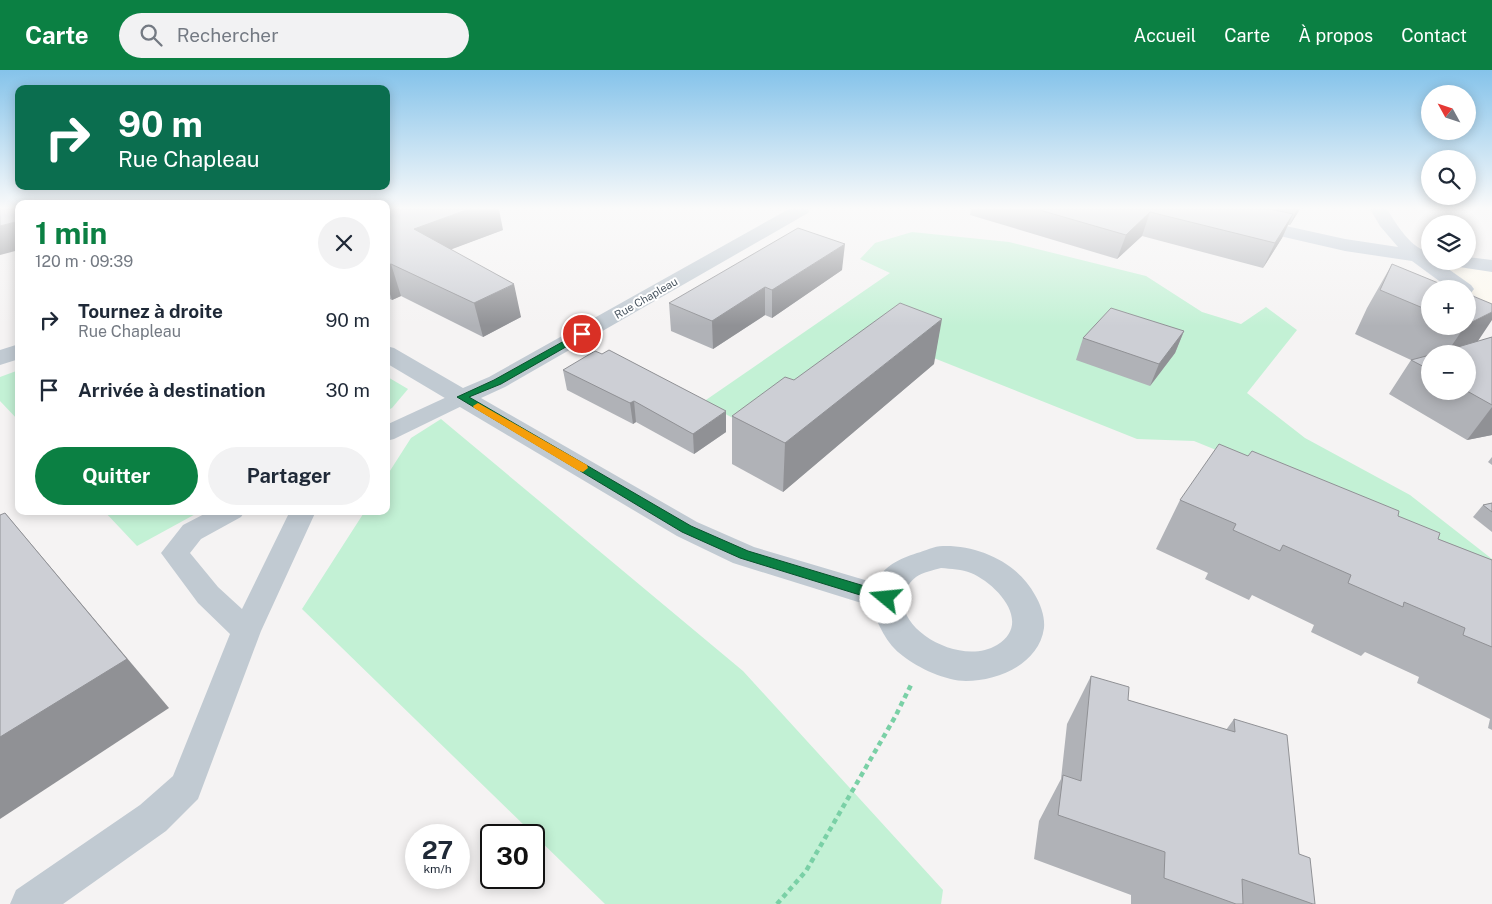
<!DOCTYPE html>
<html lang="fr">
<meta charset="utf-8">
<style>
body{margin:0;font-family:"Public Sans",sans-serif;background:#f2f2f3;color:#1f2937;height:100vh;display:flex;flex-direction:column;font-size:19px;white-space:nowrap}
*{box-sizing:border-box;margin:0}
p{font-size:16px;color:#747a83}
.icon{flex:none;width:28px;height:28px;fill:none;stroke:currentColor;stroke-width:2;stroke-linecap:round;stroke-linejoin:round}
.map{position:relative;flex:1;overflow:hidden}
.panel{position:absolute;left:15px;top:130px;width:375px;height:315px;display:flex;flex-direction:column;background:#fff;border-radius:10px;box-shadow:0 2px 12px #0003}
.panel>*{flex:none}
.hud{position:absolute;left:15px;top:15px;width:375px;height:105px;border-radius:10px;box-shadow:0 2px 12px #0003;background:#0b6e4f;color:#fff;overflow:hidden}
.needle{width:32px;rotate:310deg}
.buttons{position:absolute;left:1421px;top:15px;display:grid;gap:10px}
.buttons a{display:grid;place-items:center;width:55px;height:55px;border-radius:50%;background:#fff;box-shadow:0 2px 12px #0003;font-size:25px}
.speed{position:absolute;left:405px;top:754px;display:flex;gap:10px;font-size:25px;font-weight:700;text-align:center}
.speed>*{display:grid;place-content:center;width:65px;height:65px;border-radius:50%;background:#fff;box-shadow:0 2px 12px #0003;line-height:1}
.speed small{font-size:12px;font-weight:400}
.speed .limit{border:2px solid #111;border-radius:8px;background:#fff;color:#111}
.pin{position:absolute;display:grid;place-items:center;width:42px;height:42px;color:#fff;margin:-21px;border:2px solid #fff;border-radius:50%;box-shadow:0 1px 5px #0007}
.me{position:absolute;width:55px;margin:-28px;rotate:287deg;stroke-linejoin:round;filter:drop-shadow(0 0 4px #0008)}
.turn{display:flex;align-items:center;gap:18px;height:105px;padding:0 20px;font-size:22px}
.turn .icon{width:65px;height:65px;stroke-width:2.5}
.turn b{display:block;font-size:35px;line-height:42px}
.round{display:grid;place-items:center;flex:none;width:52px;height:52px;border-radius:26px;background:#f2f2f3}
.headline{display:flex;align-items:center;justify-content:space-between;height:85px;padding:0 20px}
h1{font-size:30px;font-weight:700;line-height:38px;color:#0b8043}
.primary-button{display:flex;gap:10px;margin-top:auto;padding:10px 20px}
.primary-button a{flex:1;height:58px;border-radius:30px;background:#0b8043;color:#fff;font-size:20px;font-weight:700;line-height:58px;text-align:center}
.primary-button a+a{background:#f2f2f3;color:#1f2937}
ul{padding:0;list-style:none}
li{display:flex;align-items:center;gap:15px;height:70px;padding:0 20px}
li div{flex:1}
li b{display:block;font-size:19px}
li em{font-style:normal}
header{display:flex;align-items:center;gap:30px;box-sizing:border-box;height:70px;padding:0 25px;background:#0b8043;color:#fff}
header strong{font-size:24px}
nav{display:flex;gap:28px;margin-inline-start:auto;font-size:18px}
.search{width:350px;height:45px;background:#f2f2f3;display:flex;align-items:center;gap:12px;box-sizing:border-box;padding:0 18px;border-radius:28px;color:#747a83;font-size:19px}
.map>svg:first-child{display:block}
.commercial{fill:#fdf9ef}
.green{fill:#c3f1d5}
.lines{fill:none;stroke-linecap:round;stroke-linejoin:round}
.path{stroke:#7ad0a6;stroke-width:4.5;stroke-dasharray:5 4;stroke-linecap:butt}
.lane{fill:#c1cad2;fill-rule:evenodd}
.street{fill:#c1cad2;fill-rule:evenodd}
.secondary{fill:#c1cbd6;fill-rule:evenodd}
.wall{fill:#b0b2b7;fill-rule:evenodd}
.shaded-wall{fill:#909195}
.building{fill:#cdcfd5;stroke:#909195}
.route{fill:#0b8043;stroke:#07532c}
.slow{fill:#f59e0b}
.labels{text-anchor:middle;stroke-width:4;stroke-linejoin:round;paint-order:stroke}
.far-street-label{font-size:11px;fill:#4a5661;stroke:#fff}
</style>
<header>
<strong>Carte</strong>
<div class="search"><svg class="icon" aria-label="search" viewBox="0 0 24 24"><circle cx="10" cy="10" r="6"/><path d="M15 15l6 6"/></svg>Rechercher</div>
<nav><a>Accueil</a><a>Carte</a><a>À propos</a><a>Contact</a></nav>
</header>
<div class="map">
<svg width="1492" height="834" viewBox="0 0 1492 834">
<rect width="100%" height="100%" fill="#f5f3f3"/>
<polygon class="commercial" points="1418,187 1430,191 1453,191 1492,196 1492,237"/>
<g class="green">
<polygon points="912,162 1009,172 1146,206 1202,242 1241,254 1266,237 1297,260 1247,323 1305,368 1410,425 1492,489 1492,492 1194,371 1137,369 886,269 759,362 703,332 890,203 860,189 875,173"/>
<polygon points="19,300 19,351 0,331 0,307"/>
<polygon points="386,306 408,319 392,338 386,341"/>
<polygon points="441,349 743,601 943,820 941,834 605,834 302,539 365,441 386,441 386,407 411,368"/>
<polygon points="104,441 201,441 137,476"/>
</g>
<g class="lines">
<polyline class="path" points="777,834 806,801 895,647 911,615"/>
<g class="lane">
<polygon points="462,320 470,322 473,327 470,332 394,369 386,371 386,355"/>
<polygon points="210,441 245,441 241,447 201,469 190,483 218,517 242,539 290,441 316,441 261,561 198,729 166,761 63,834 10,834 16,820 140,735 173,706 230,564 198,533 161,483 183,455"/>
</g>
<g class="street">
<path d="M789,139h21l-2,4 -303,174 -24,11 216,124 57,25 121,36c10,-18 24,-24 42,-30 8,-2 17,-7 26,-7 36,-1 75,17 92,49 6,10 10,22 9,33 -5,36 -46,53 -78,53 -20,0 -48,-13 -63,-25 -17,-12 -25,-32 -32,-50l-138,-43 -56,-27 -291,-173v-17l8,2 69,40 26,-11zM941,498c10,1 21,1 30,5 26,11 62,50 26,72 -43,26 -126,-31 -81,-68 7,-5 18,-7 25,-9z"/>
<polygon points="19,274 19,289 0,295 0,280"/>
</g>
<g class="secondary">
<path d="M1177,139h32l136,30 53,8 -18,-21 -10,-17h17c9,15 25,41 43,43v9h7l34,24 3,4 -3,4 -3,1v-5h-18l-38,-28 -67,-10 -160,-37 -6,-1z"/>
<polygon points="1468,187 1492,190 1492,202 1446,195 1444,191 1468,191"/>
</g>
</g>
<g class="wall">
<polygon points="386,139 503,160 451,179 521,247 483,267 401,226 392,230 386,227"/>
<polygon points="971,139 1300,139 1290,155 1288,155 1282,168 1263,198 1142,166 1117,189 970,145"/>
<path d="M1392,194l38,25v37h38l9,16 15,-5v98l-25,5 -78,-46 22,-34 -56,-26 12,-26zM1430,284h38v37h-38z"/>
<polygon points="842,200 772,248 765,245 713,279 671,261 669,233"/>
<polygon points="1184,261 1175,283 1150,316 1076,290 1083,268"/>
<polygon points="934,294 783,422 732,394 732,346"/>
<polygon points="563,300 726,362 694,384 636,352 633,354 567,320"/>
<polygon points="1492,387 1492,395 1488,392"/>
<polygon points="1180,430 1398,446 1438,469 1492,490 1492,660 1488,658 1490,649 1417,613 1419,607 1365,582 1361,586 1311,562 1314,555 1252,525 1249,530 1205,509 1208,503 1156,479"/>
<polygon points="1492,433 1492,462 1473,447 1483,435"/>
<polygon points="1091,606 1128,630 1226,660 1234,649 1299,784 1315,834 1131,834 1131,825 1034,789 1039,751 1061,709 1067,654"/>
</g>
<g class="shaded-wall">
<polygon points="469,139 499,139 503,160 423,190 414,159"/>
<polygon points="1297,139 1300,139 1290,155"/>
<polygon points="1150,142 1142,166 1117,189 1126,165"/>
<polygon points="1293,144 1282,168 1263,198 1275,173"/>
<polygon points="19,151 19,180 0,185 0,156"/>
<polygon points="845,174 842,200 772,248 772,220"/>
<polygon points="391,194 401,226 392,230 386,212 386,196"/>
<polygon points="514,214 521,247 483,267 474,233"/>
<polygon points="765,217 765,245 713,279 712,251"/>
<polygon points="1492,242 1492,250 1470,283 1446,284 1465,256 1468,256 1468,254"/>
<polygon points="942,249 934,294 783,422 785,373"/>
<polygon points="1184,261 1175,283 1150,316 1159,294"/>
<polygon points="634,331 636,352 633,354 630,333"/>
<polygon points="1492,337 1492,365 1467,370"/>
<polygon points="726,341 726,362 694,384 693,364"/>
<polygon points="5,443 169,638 0,749 0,667"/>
</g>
<g class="building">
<polygon points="0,139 19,139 19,151 0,156"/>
<polygon points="386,139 469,139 414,159 514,214 474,233 391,194 386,196"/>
<polygon points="1036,139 1270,139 1293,144 1275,173 1150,142 1126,165"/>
<polygon points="798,158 845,174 772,220 765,217 712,251 669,233"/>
<polygon points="1392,194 1453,219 1430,219 1430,241 1380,220"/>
<polygon points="1468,224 1492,234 1492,242 1468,254"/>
<polygon points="900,233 942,249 785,373 732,346 785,307 794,310"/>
<polygon points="1111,238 1184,261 1159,294 1083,268"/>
<polygon points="1492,267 1492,335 1467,321 1468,284 1434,284"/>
<polygon points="609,280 726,341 693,364 634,331 630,333 563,300 595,281 602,284"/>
<polygon points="1430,285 1430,300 1411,290"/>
<polygon points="1219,374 1248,386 1252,381 1399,441 1398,446 1440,463 1438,469 1492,490 1492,577 1463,565 1465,558 1404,532 1403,537 1348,513 1351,505 1283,475 1280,481 1233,460 1236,454 1180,430"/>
<polygon points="1492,433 1492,442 1483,435"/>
<polygon points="5,443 127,589 0,667 0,445"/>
<polygon points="1091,606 1129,617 1128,630 1235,662 1234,649 1287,665 1299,784 1310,788 1315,834 1313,834 1242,809 1243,834 1236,834 1164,808 1165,782 1058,745 1063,705 1081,711"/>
</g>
<linearGradient id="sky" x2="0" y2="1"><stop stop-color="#85c3ea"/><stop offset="0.54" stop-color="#fafafa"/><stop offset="1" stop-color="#fafafa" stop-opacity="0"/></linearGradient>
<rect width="1492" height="256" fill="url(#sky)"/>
<polygon class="route" points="582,261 586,264 585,266 501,314 469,327 691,456 748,481 891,524 893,528 891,531 886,533 740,488 682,462 457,327 494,310"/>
<polygon class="slow" points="478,333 587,395 588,398 583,402 579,401 474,338 473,336"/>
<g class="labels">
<g class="far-street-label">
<text transform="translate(646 228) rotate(-30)" y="4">Rue Chapleau</text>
</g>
</g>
</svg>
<div class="buttons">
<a><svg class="needle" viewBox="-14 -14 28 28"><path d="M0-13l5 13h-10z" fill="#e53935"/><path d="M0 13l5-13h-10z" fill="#747a83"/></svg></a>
<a><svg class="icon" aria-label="search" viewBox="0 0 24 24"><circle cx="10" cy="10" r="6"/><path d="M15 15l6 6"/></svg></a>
<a><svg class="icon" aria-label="layers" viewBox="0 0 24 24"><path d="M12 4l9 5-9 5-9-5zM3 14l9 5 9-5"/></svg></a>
<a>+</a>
<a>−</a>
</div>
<div class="speed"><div>27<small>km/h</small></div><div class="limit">30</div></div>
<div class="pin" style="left:582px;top:264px;background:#d93025"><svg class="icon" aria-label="arrive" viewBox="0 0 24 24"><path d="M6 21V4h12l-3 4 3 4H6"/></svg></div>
<svg class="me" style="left:886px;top:528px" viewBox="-20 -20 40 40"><circle r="19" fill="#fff"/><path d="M0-13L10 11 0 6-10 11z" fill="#0b8043"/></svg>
<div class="hud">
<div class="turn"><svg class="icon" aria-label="right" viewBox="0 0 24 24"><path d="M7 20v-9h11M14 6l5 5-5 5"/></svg><div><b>90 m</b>Rue Chapleau</div></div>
</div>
<section class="panel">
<div class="headline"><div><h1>1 min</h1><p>120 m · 09:39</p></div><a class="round"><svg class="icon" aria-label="close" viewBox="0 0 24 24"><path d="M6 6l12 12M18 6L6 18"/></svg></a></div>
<ul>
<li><svg class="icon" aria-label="right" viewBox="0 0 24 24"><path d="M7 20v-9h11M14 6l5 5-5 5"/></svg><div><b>Tournez à droite</b><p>Rue Chapleau</p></div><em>90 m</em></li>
<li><svg class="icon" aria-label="arrive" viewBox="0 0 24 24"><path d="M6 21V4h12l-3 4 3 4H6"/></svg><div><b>Arrivée à destination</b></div><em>30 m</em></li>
</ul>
<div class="primary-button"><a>Quitter</a><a>Partager</a></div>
</section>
</div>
